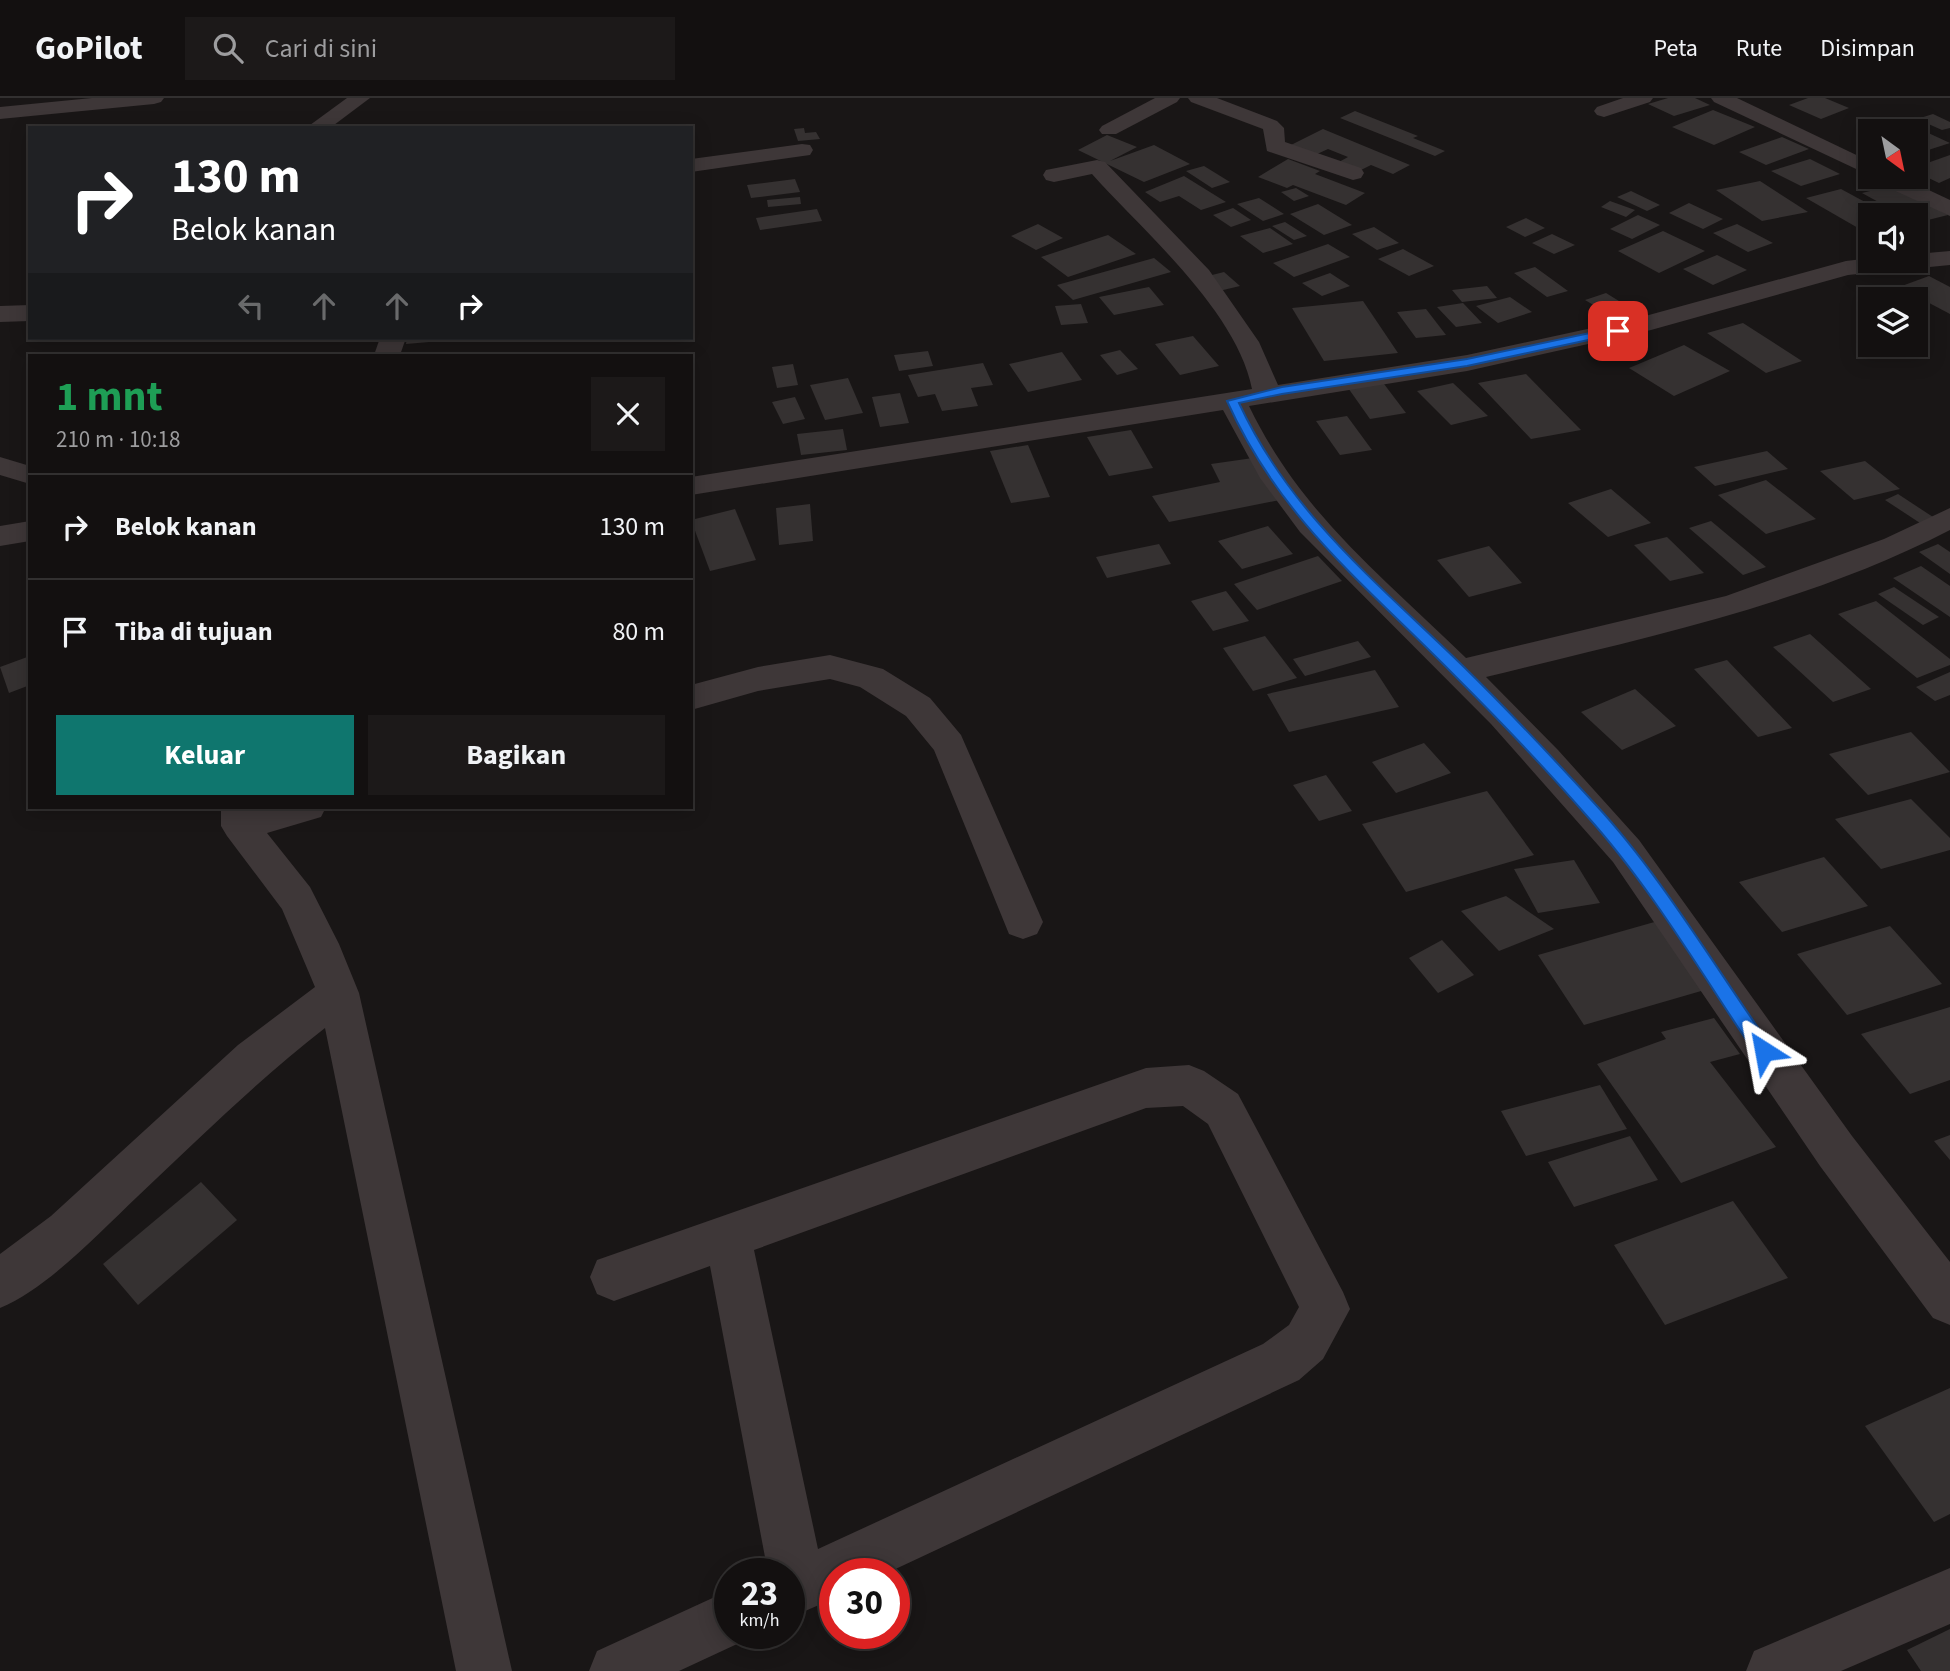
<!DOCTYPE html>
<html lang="id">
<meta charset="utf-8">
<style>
body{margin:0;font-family:"Source Sans 3",sans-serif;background:#1c1919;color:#f1f3f6;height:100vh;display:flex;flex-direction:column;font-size:26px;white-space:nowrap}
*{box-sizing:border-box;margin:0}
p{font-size:23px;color:#9d9d9f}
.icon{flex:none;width:38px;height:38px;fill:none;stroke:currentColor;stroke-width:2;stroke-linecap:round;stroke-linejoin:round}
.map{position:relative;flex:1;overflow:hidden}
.details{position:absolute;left:28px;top:256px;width:665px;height:455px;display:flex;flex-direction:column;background:#131010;border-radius:0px;box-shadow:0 4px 18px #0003,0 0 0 2px #323030}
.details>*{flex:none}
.hud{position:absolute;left:28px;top:28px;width:665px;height:214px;border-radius:0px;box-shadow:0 4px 18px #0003,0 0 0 2px #323030;background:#202124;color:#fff;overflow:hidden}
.needle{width:46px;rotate:147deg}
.controls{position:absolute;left:1858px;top:21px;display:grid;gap:14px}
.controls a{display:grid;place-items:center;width:70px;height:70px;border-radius:0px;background:#131010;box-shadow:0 4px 18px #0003,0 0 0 2px #323030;font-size:35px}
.speed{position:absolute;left:714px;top:1460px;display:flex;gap:14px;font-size:35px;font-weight:700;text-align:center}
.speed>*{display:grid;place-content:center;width:91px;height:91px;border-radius:50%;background:#131010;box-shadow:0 4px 18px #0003,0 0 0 2px #323030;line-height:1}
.speed small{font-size:18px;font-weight:400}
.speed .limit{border:10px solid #d22;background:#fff;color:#111}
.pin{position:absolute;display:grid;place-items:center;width:60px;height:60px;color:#fff;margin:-30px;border-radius:14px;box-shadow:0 4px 10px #0006}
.me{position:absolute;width:77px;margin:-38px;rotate:326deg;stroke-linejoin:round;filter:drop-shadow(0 0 5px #0008)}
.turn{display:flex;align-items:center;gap:24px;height:147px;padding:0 28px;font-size:32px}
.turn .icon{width:91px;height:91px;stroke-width:2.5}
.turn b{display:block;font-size:49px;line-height:60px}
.lanes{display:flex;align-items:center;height:66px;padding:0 28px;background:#0003;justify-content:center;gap:35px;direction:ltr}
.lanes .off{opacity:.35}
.round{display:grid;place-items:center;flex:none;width:74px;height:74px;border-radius:0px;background:#1c1919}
.summary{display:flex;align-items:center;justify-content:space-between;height:119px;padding:0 28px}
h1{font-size:42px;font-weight:700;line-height:52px;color:#1e9e55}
.action{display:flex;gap:14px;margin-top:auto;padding:14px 28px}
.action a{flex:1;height:80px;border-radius:0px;background:#0f766e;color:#fff;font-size:28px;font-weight:700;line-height:80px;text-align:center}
.action a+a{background:#1c1919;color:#f1f3f6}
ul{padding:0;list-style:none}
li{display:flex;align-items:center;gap:21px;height:105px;padding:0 28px;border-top:2px solid #323030}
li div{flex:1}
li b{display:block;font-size:26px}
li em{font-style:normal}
header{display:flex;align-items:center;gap:42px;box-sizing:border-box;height:98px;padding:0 35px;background:#131010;border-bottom:2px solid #323030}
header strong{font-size:33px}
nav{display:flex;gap:38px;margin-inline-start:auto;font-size:24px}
.search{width:490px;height:63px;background:#1c1919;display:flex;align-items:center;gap:18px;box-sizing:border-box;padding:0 24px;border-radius:0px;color:#9d9d9f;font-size:26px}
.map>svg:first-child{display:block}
.building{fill:#353131}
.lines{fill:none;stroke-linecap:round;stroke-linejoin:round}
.minor{fill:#3e3738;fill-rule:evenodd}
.route{fill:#1a73e8;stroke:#114b97;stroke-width:2}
</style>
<header>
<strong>GoPilot</strong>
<div class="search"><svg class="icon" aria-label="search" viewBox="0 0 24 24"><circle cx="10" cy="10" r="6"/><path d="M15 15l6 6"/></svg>Cari di sini</div>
<nav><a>Peta</a><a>Rute</a><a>Disimpan</a></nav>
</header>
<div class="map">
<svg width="1950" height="1573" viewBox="0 0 1950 1573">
<rect width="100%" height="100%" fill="#191616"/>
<g class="building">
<polygon points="1668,0 1695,0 1710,7 1674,18 1648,6"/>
<polygon points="1808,0 1825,0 1849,10 1821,21 1789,7"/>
<polygon points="1713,12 1755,29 1714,47 1672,29"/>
<polygon points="1355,13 1418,38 1413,40 1445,53 1435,58 1340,20"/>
<polygon points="1933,16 1950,24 1950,30 1942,32 1917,21"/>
<polygon points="804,30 805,35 816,34 820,41 798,43 794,31"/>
<polygon points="1323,31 1410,67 1393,76 1371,67 1359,73 1339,64 1348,59 1328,51 1315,57 1291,47"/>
<polygon points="1924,33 1950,45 1916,56 1916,36"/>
<polygon points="1107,37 1137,49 1110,63 1154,47 1190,66 1144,84 1078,52"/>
<polygon points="1782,39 1809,51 1766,67 1739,54"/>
<polygon points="1950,57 1950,80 1939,85 1916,74 1916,69"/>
<polygon points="1288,61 1320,73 1315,76 1365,95 1346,107 1293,87 1287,90 1258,79"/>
<polygon points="1810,61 1840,76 1801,88 1771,73"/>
<polygon points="1204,68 1230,84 1212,90 1186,73"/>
<polygon points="1184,78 1226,104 1201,112 1179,98 1160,104 1145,94"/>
<polygon points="795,81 800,94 751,100 747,87"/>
<polygon points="1760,83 1808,114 1762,123 1716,92"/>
<polygon points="1894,87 1948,117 1916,125 1916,117 1902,117 1862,95"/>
<polygon points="1296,90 1309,98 1294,103 1281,94"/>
<polygon points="1841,91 1889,117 1871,117 1871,133 1865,134 1806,100"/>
<polygon points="1631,93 1660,107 1647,113 1617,99"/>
<polygon points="800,99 801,106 768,109 767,102"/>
<polygon points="1259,100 1284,116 1263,123 1237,106"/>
<polygon points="1610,103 1635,112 1626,119 1601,109"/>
<polygon points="1689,105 1723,121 1703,131 1669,115"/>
<polygon points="1318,106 1352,127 1324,137 1290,116"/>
<polygon points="1233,110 1251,122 1231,129 1213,117"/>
<polygon points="817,111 822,123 760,132 756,120"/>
<polygon points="1638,117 1660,127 1632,141 1610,131"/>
<polygon points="1526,120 1545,130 1525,139 1506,129"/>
<polygon points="1285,124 1307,138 1294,142 1272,128"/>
<polygon points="1038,126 1063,140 1036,152 1011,138"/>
<polygon points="1737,126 1773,145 1748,154 1713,135"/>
<polygon points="1374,129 1399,145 1377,152 1352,136"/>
<polygon points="1270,130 1293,146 1263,155 1240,138"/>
<polygon points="1663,133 1705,153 1659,175 1618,153"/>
<polygon points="1552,136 1575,147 1554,156 1532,145"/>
<polygon points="1108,137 1136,156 1068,179 1041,159"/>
<polygon points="1328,146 1350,159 1294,179 1273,165"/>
<polygon points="1403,151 1434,168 1409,178 1378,161"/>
<polygon points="1717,157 1747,172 1713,187 1683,171"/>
<polygon points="1154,160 1171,174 1073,202 1057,187"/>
<polygon points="1535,169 1568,193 1547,199 1514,175"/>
<polygon points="1224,174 1240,188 1219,193 1204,179"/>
<polygon points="1330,175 1350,188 1322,198 1302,185"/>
<polygon points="1929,178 1950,189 1950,216 1899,189"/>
<polygon points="1487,188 1497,200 1462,204 1452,192"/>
<polygon points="1149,189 1164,207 1114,217 1099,199"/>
<polygon points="1606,195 1627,208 1607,215 1585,202"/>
<polygon points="1510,199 1532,214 1498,225 1476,208"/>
<polygon points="1363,203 1398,255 1324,263 1292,210"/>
<polygon points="1463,205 1482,225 1456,229 1437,209"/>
<polygon points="1081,206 1088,225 1061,227 1055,208"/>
<polygon points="1426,211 1446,237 1416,240 1397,214"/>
<polygon points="1743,225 1802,263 1766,275 1707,235"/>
<polygon points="1193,238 1219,268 1180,277 1155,246"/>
<polygon points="407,240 452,240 452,242 406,246"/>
<polygon points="1684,247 1730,273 1674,298 1629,270"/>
<polygon points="1120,252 1138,271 1117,277 1100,257"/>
<polygon points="928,253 933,268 899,273 894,257"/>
<polygon points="1062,254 1082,282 1028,294 1009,266"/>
<polygon points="983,265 993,287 971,290 978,308 942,313 935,296 918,299 908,277"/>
<polygon points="793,266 798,287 777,290 772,269"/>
<polygon points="1526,276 1581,332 1531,341 1478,285"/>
<polygon points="848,280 863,315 825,322 810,287"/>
<polygon points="1381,282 1406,315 1370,321 1346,287"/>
<polygon points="1453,285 1488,318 1451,327 1417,293"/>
<polygon points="900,295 909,325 880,329 872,299"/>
<polygon points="795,299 805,321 783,326 772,304"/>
<polygon points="1347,318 1372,352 1340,357 1316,323"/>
<polygon points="843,331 847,352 801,357 797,336"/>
<polygon points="1131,332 1153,370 1109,378 1087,339"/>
<polygon points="1028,347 1050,399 1011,405 990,353"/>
<polygon points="1767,353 1788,371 1715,388 1694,369"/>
<polygon points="1260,359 1280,402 1169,424 1152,398 1220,384 1211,366"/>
<polygon points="1865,363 1900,391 1854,402 1820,373"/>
<polygon points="1766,382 1816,421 1766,436 1718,397"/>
<polygon points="1611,391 1651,425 1608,439 1568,405"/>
<polygon points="1898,396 1933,419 1920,425 1885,402"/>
<polygon points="810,406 813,443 779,447 776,410"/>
<polygon points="735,411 756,462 710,473 691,422"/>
<polygon points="1711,423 1766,469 1743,477 1689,430"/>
<polygon points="1268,428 1293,456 1242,471 1218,443"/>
<polygon points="1667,439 1704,475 1670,483 1634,447"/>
<polygon points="1159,446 1171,466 1107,480 1096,459"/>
<polygon points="1938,446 1950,454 1950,476 1919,454"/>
<polygon points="1489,448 1522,485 1469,499 1437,462"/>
<polygon points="1318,458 1342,483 1257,512 1234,486"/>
<polygon points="1921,468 1950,488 1950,519 1893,480"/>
<polygon points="1894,489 1939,519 1923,527 1878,496"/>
<polygon points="1226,493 1249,523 1213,533 1191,503"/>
<polygon points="1876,503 1950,561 1950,567 1917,580 1838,516"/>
<polygon points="1810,536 1871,591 1833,604 1773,549"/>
<polygon points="1265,538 1297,580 1253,593 1223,550"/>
<polygon points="1358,543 1371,559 1305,578 1293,561"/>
<polygon points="30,558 30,587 9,595 0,569"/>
<polygon points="1727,562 1792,630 1758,639 1694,571"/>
<polygon points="1375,572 1399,609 1289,634 1267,596"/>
<polygon points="1950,574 1950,597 1935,603 1916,589"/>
<polygon points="1635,591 1676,628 1622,652 1581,614"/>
<polygon points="1911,634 1950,674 1868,697 1829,656"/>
<polygon points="1424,645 1451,675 1396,695 1372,664"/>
<polygon points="1326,677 1352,713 1319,723 1293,687"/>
<polygon points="1487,693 1534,757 1406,794 1362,726"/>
<polygon points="1911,701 1950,740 1950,752 1881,771 1835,721"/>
<polygon points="1824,759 1868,808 1782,834 1739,784"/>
<polygon points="1574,762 1600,805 1538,815 1514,771"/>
<polygon points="1506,798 1554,831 1499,853 1461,813"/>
<polygon points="1658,823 1708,891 1584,927 1538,857"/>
<polygon points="1890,828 1942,886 1847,917 1797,856"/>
<polygon points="1442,842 1474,877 1438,895 1409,860"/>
<polygon points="1950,909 1950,982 1910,996 1861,936"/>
<polygon points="1714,920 1740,956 1710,964 1776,1049 1681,1085 1597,966 1666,941 1661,934"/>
<polygon points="1600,987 1627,1031 1526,1058 1501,1013"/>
<polygon points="1950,1037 1950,1062 1934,1043"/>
<polygon points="1630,1038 1658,1082 1574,1109 1548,1064"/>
<polygon points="201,1084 237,1122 138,1207 103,1166"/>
<polygon points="1733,1103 1788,1180 1665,1227 1614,1147"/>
<polygon points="1950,1290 1950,1416 1934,1424 1865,1328"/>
<polygon points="1950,1531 1950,1573 1921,1573 1907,1552"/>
</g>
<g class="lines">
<g class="minor">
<polygon points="92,0 164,0 161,4 154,6 0,21 0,9"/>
<polygon points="347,0 370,0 330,30 306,30"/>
<polygon points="1155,0 1180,0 1177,4 1116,36 1102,36 1099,32 1102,28"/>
<polygon points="1188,0 1217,0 1277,23 1284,30 1285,44 1361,70 1364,75 1361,80 1353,82 1267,53 1263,31 1191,4"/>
<polygon points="1623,0 1653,0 1650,4 1604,19 1597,17 1594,13 1597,9"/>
<polygon points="1711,0 1737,0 1871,64 1871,78 1714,4"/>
<polygon points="802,46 810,47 813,52 810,57 691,74 691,61"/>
<path d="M1097,62l8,2 104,108 50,72 19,43 189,-30 171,-37 208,-57 25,-3v3h45v-7l34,-3v14l-102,10 -197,55 -184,41 -218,35c52,108 133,170 217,252l260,-62 158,-57 66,-31v22c-145,75 -307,108 -464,147l72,73 81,90 213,296 98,126v63l-17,-7 -113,-152 -207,-304 -122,-138 -191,-192 -40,-54 -37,-68 -532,85v-18l561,-88c-15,-78 -109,-158 -160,-215l-38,8 -8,-2 -3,-5 3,-5z"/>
<polygon points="1873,79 1901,79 1950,102 1950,118 1876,84"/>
<polygon points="30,207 30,223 0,224 0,208"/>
<polygon points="380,240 406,240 400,257 374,257"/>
<polygon points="0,359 30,368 30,386 0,377"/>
<polygon points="30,423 30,443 0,448 0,428"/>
<polygon points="830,557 883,571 930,600 961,637 1043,824 1037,836 1023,841 1009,836 934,652 906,618 860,589 830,581 758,593 691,612 691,587 758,569"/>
<path d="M221,709h105l-5,10 -54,16 43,54 29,57 20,49 153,678h-56l-131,-643c-67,52 -126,111 -188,169 -38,36 -89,91 -137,111v-54l51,-38 187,-171 77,-58 -33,-78 -55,-73 -6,-10z"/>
<path d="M1189,967l15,6 34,23 105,198 7,17 -27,50 -24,21 -412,193h-52v25l-46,20v-45h-21l-58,-307 -96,35 -17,-7 -7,-17 7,-17 549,-192zM1183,1008l25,18 91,183 -10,18 -26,19 -445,205 -64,-299 392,-142z"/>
<polygon points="1950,1470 1950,1526 1841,1573 1746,1573 1754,1553"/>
<polygon points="730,1492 730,1535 752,1535 750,1540 679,1573 589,1573 597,1553"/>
</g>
</g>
<path class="route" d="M1618,229l5,4 -2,2 -154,33 -185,28 -43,9c52,112 139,180 225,264 45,44 89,91 132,138 64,69 119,162 174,240l2,6 -2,5 -6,3 -7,-3c-54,-80 -106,-169 -171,-241 -42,-48 -86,-94 -131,-139 -89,-91 -174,-155 -228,-275l55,-14 185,-28z"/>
</svg>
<div class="controls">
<a><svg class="needle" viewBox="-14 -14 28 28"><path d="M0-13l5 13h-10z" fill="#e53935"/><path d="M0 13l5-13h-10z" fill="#9d9d9f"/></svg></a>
<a><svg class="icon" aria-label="sound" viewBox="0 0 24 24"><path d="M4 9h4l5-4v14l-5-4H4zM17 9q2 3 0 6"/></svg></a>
<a><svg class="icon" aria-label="layers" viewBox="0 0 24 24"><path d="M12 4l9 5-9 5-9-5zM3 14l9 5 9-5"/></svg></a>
</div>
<div class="speed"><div>23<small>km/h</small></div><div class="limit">30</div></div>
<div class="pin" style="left:1618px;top:233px;background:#d93025"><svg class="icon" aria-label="arrive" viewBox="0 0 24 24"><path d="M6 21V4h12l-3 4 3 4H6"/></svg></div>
<svg class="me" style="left:1764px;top:953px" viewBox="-20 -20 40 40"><path d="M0-17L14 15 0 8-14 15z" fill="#1a73e8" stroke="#fff" stroke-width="4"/></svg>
<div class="hud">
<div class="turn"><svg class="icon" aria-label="right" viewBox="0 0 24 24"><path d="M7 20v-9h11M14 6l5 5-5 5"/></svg><div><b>130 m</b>Belok kanan</div></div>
<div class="lanes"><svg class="icon off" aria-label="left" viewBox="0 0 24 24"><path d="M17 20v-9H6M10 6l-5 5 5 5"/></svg><svg class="icon off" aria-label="ahead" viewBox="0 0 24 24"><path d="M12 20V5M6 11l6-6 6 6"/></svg><svg class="icon off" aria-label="ahead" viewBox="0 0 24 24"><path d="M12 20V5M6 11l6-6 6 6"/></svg><svg class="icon" aria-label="right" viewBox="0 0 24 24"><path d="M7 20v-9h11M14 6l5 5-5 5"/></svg></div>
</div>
<section class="details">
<div class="summary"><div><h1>1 mnt</h1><p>210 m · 10:18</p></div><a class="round"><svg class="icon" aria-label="close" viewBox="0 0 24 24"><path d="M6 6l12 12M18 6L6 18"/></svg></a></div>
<ul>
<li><svg class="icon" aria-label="right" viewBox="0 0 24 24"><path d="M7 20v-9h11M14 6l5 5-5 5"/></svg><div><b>Belok kanan</b></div><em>130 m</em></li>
<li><svg class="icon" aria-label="arrive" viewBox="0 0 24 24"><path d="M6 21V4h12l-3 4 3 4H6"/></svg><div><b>Tiba di tujuan</b></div><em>80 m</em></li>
</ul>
<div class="action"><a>Keluar</a><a>Bagikan</a></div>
</section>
</div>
